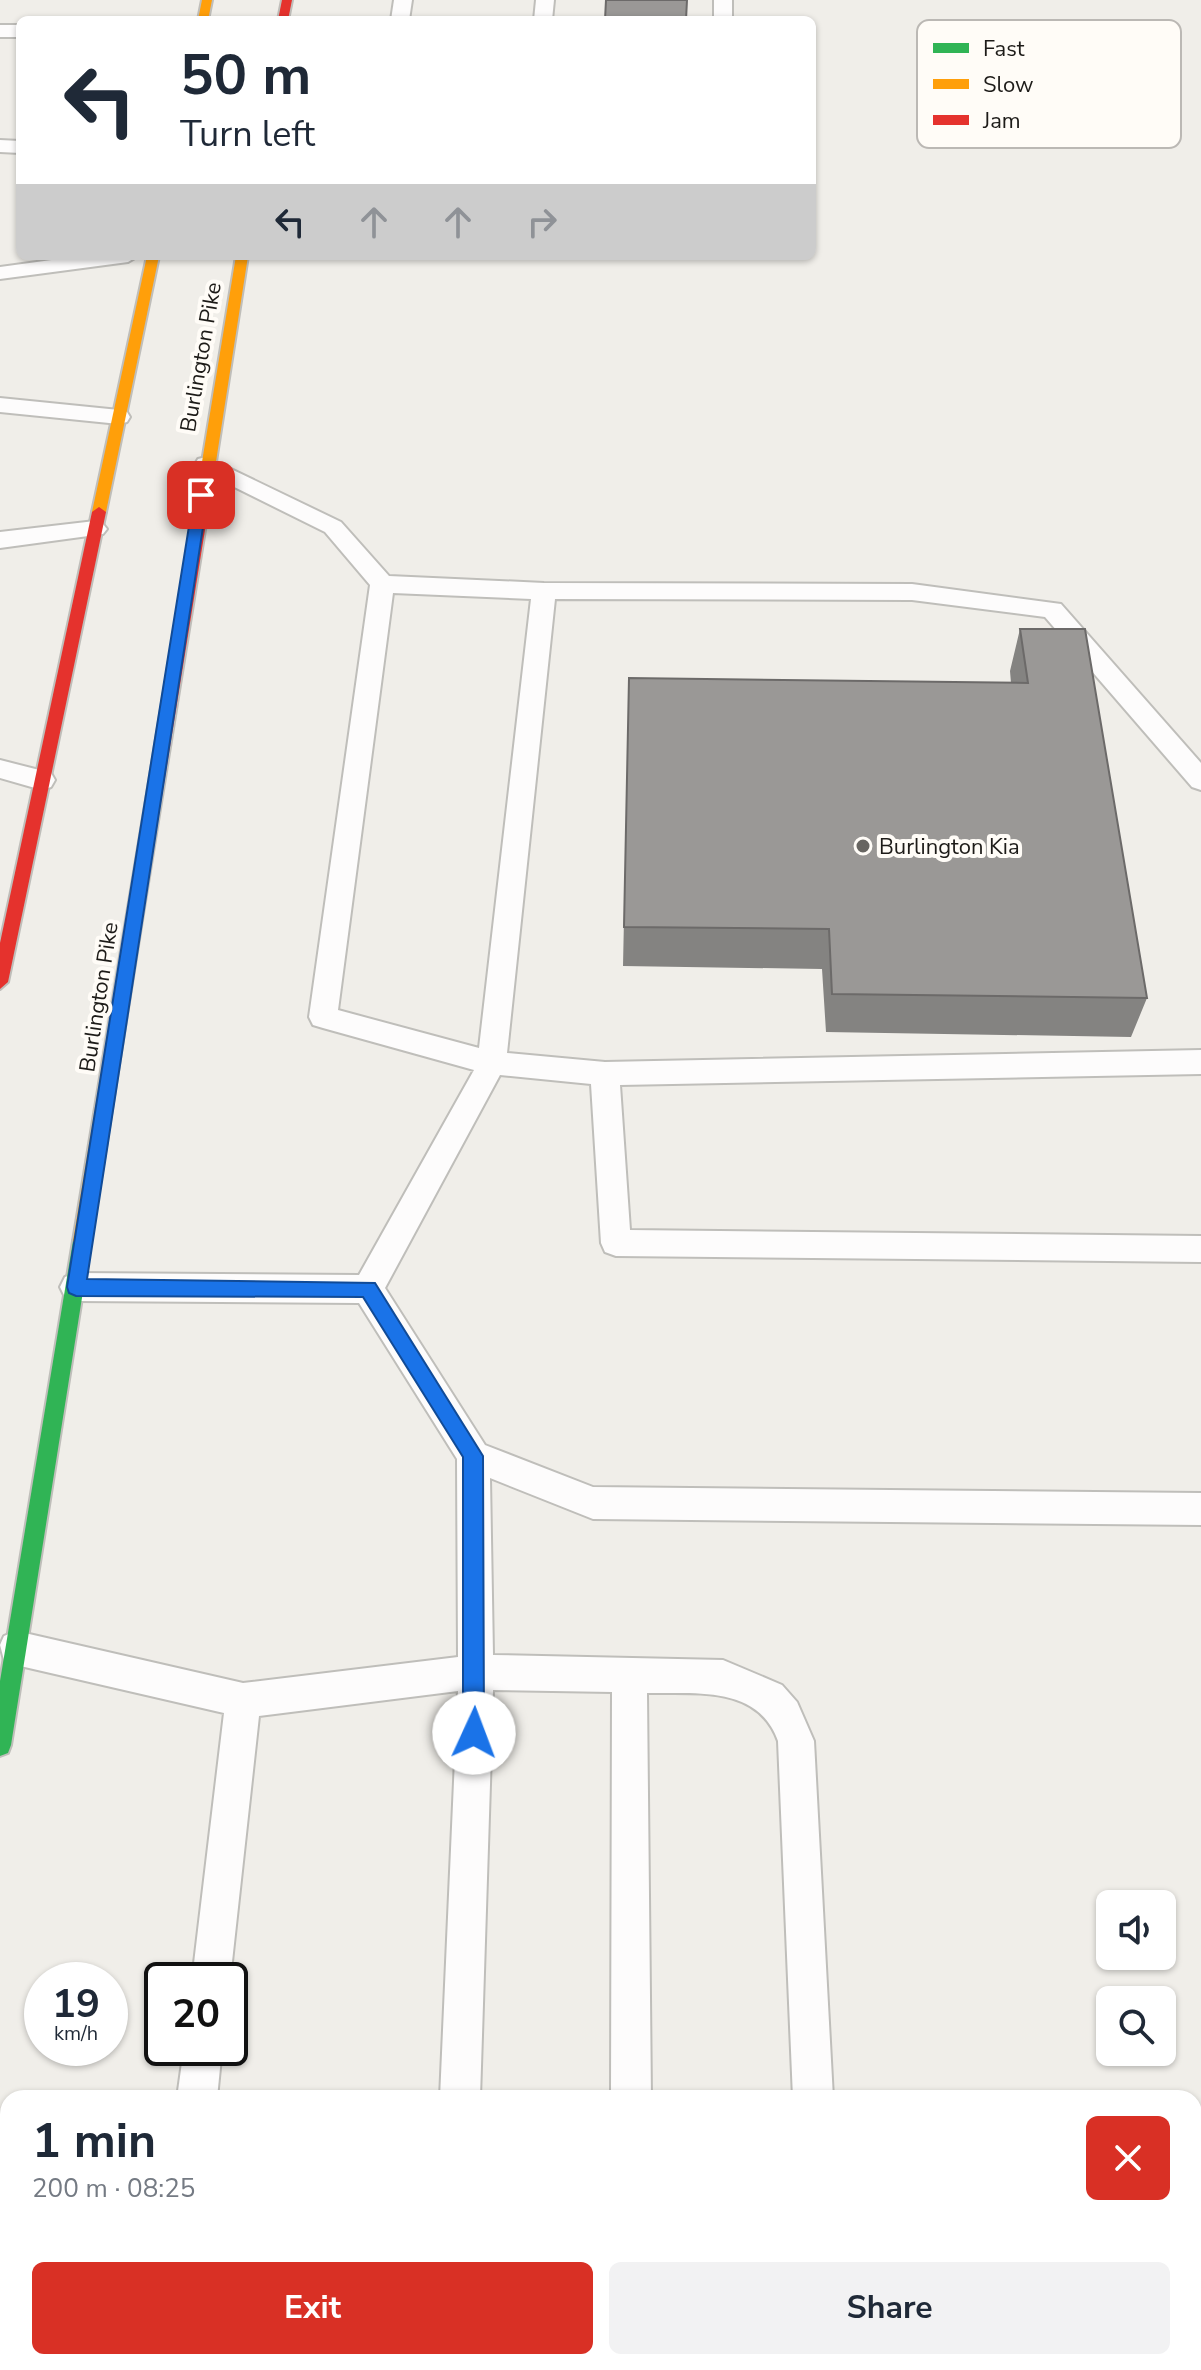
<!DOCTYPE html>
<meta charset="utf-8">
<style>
body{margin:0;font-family:"Nunito Sans",sans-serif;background:#f2f2f3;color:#1f2937;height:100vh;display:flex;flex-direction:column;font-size:30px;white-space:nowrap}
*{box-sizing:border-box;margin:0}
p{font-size:26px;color:#747a83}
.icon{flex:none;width:44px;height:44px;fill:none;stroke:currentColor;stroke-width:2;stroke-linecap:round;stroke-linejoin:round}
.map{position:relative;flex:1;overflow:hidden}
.sheet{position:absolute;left:0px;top:2090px;width:1202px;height:280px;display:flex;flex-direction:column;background:#fff;border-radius:24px 24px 0 0;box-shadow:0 2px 6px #0004}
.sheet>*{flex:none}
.guide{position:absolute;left:16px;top:16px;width:800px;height:244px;border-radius:12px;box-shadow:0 2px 6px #0004;background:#fff;color:#1f2937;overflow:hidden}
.controls{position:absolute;left:1096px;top:1890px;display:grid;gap:16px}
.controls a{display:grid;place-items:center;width:80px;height:80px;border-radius:12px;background:#fff;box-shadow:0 2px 6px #0004;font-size:40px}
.speed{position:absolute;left:24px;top:1962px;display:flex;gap:16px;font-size:40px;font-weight:700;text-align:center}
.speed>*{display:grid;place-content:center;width:104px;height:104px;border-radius:50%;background:#fff;box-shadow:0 2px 6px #0004;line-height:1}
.speed small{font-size:20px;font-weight:400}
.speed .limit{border:4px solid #111;border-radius:12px;background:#fff;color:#111}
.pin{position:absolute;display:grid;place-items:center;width:68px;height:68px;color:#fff;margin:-34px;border-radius:16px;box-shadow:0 4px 12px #0006}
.me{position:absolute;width:88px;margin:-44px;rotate:2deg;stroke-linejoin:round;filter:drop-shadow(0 0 6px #0008)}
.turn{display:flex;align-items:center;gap:28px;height:168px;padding:0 32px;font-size:36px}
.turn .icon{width:104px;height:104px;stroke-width:2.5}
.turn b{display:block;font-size:56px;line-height:68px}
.lanes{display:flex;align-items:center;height:76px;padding:0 32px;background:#0003;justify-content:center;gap:40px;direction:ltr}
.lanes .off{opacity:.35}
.round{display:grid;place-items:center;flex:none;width:84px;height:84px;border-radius:12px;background:#f2f2f3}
.head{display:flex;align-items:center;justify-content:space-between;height:136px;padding:0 32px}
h1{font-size:48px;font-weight:700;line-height:60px}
.cta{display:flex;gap:16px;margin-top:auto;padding:16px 32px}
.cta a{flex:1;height:92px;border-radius:12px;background:#d93025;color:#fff;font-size:32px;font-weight:700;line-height:92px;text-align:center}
.cta a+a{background:#f2f2f3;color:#1f2937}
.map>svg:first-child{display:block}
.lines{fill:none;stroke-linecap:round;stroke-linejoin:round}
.lane-casing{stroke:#bfbeba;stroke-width:4}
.fast-casing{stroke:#bfbeba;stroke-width:4}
.slow-casing{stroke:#bfbeba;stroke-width:4}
.jam-casing{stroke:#bfbeba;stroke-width:4}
.lane{fill:#fdfcfc;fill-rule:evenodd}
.fast{fill:#30b455;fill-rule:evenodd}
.slow{fill:#ff9f0a;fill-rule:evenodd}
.jam{fill:#e5322d;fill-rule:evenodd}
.wall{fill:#848381}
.building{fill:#9a9896;stroke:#6c6a69;stroke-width:2}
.route{fill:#1a73e8;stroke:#114b97;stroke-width:2}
.poi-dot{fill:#676561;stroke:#fffcf7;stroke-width:3}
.labels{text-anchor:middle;stroke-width:8;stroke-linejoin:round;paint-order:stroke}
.street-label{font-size:22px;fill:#1d1b18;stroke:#fffcf7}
.poi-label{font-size:22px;fill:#1d1b18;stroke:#fffcf7;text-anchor:start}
.key{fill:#fffcf7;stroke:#bbb8b4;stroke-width:2}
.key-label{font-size:22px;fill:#1d1b18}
</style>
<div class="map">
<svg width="1201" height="2370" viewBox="0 0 1201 2370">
<rect width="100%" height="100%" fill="#f0eee9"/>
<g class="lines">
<defs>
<g id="lane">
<polygon points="394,0 412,0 409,20 391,20"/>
<polygon points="536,0 554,0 552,20 534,20"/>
<rect x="714" y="0" width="18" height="20"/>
<rect x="0" y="25" width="20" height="12"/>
<polygon points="0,140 20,141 20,153 0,152"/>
<polygon points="81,256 138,256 128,262 0,279 0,267"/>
<polygon points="0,398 119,410 127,412 130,417 127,422 119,424 0,412"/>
<path d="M206,457l135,65 48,54 155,7 368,1 149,20 140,159v27l-9,-3 -147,-170 -133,-17 -357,-1 -48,454 98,9 596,-12v24l-581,11 10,145 571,6v26l-585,-6 -11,-4 -4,-9 -10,-159 -91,-9 -115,213 100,157 108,42 608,6v32l-608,-6 -103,-41 3,177 230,5 59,25 15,17 17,39 19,357h-40l-15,-357c-20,-56 -83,-47 -131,-48l4,405h-40l1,-406 -119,-2 -13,408h-40l18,-407 -199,25 -29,264h-38l32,-267 -208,-48 -12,-5 -4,-15 4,-9 12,-5 227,52 215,-26 -1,-198 -98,-156 -283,-2 -11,-4 -5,-10 5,-10 11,-4 283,2 115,-205 -151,-42 -10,-3 -4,-8 61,-432 -45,-53 -127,-63 -3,-5 3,-5zM393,593l138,6 -52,449 -141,-38z"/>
<polygon points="95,521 103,524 107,529 103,534 0,548 0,532"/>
<polygon points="0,760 51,773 55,780 51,787 42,790 0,778"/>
<polygon points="184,2048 222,2048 217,2098 177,2098"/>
<polygon points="0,2167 8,2168 8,2208 0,2207"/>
<polygon points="334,2362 385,2362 388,2370 337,2370"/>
<rect x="429" y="2362" width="42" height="8"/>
<rect x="611" y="2362" width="42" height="8"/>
<rect x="805" y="2362" width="42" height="8"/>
</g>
<polygon id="fast" points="82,1233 88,1235 91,1241 11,1745 8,1753 0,1756 0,1681 73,1241 76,1235"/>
<g id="slow">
<polygon points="202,0 212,0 208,20 198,20"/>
<polygon points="147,256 159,256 106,512 99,517 92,512"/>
<polygon points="236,256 248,256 215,468 208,472 201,468"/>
<polygon points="136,902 144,908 91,1241 88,1247 82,1249 76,1247 73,1241 128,908"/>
</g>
<g id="jam">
<polygon points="282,0 292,0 288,20 278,20"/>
<polygon points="208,464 215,468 144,908 136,914 128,908 201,468"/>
<polygon points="99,507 106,512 8,982 0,989 0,943 92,512"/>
</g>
</defs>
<use href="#lane" class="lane-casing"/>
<use href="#fast" class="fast-casing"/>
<use href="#slow" class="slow-casing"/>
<use href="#jam" class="jam-casing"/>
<use href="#lane" class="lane"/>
<use href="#fast" class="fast"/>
<use href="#slow" class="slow"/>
<use href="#jam" class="jam"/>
</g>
<polygon class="wall" points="1020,629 1147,998 1131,1037 826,1032 822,969 623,966 629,678 1011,683 1010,671"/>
<g class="building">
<polygon points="606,0 687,0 686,20 605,20"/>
<polygon points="1020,629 1085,629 1147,998 832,994 829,929 624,927 629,678 1028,683"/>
</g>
<polygon class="route" points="201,490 208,495 87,1279 375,1283 483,1456 484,1733 481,1740 474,1743 466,1740 463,1733 463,1457 363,1297 76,1296 69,1293 67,1287 194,495"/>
<circle class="poi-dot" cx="863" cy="846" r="8"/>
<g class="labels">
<g class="street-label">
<text transform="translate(200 357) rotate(-80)" y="8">Burlington Pike</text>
<text transform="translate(98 997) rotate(-81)" y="8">Burlington Pike</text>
</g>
<g class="poi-label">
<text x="879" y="854">Burlington Kia</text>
</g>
</g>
<rect x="917" y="20" width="264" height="128" rx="12" class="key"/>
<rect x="933" y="43" width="36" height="10" fill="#30b455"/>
<rect x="933" y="79" width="36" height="10" fill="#ff9f0a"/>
<rect x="933" y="115" width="36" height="10" fill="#e5322d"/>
<g class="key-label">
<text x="983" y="56">Fast</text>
<text x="983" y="92">Slow</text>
<text x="983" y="128">Jam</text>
</g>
</svg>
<div class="controls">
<a><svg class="icon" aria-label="sound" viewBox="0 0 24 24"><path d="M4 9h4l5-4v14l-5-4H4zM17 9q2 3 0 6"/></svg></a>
<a><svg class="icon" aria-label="search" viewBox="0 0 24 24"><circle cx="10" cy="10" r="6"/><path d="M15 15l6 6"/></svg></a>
</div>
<div class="speed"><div>19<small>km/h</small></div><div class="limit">20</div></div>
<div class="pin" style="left:201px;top:495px;background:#d93025"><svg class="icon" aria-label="arrive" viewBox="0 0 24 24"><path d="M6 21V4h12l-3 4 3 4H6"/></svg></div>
<svg class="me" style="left:474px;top:1733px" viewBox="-20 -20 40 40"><circle r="19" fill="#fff"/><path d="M0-13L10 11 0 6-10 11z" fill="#1a73e8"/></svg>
<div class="guide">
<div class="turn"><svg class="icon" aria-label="left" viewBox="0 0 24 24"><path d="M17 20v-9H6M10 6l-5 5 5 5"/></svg><div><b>50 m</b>Turn left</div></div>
<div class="lanes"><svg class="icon" aria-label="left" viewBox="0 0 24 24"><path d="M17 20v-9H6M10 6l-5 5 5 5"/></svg><svg class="icon off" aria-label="ahead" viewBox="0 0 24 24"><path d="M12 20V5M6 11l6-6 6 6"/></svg><svg class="icon off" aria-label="ahead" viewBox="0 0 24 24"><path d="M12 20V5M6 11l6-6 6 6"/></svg><svg class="icon off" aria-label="right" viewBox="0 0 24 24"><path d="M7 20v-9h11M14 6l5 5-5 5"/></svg></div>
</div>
<section class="sheet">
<div class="head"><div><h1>1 min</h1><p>200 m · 08:25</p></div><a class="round" style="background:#d93025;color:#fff"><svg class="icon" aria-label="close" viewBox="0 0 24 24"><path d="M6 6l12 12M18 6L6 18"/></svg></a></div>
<div class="cta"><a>Exit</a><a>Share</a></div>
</section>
</div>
